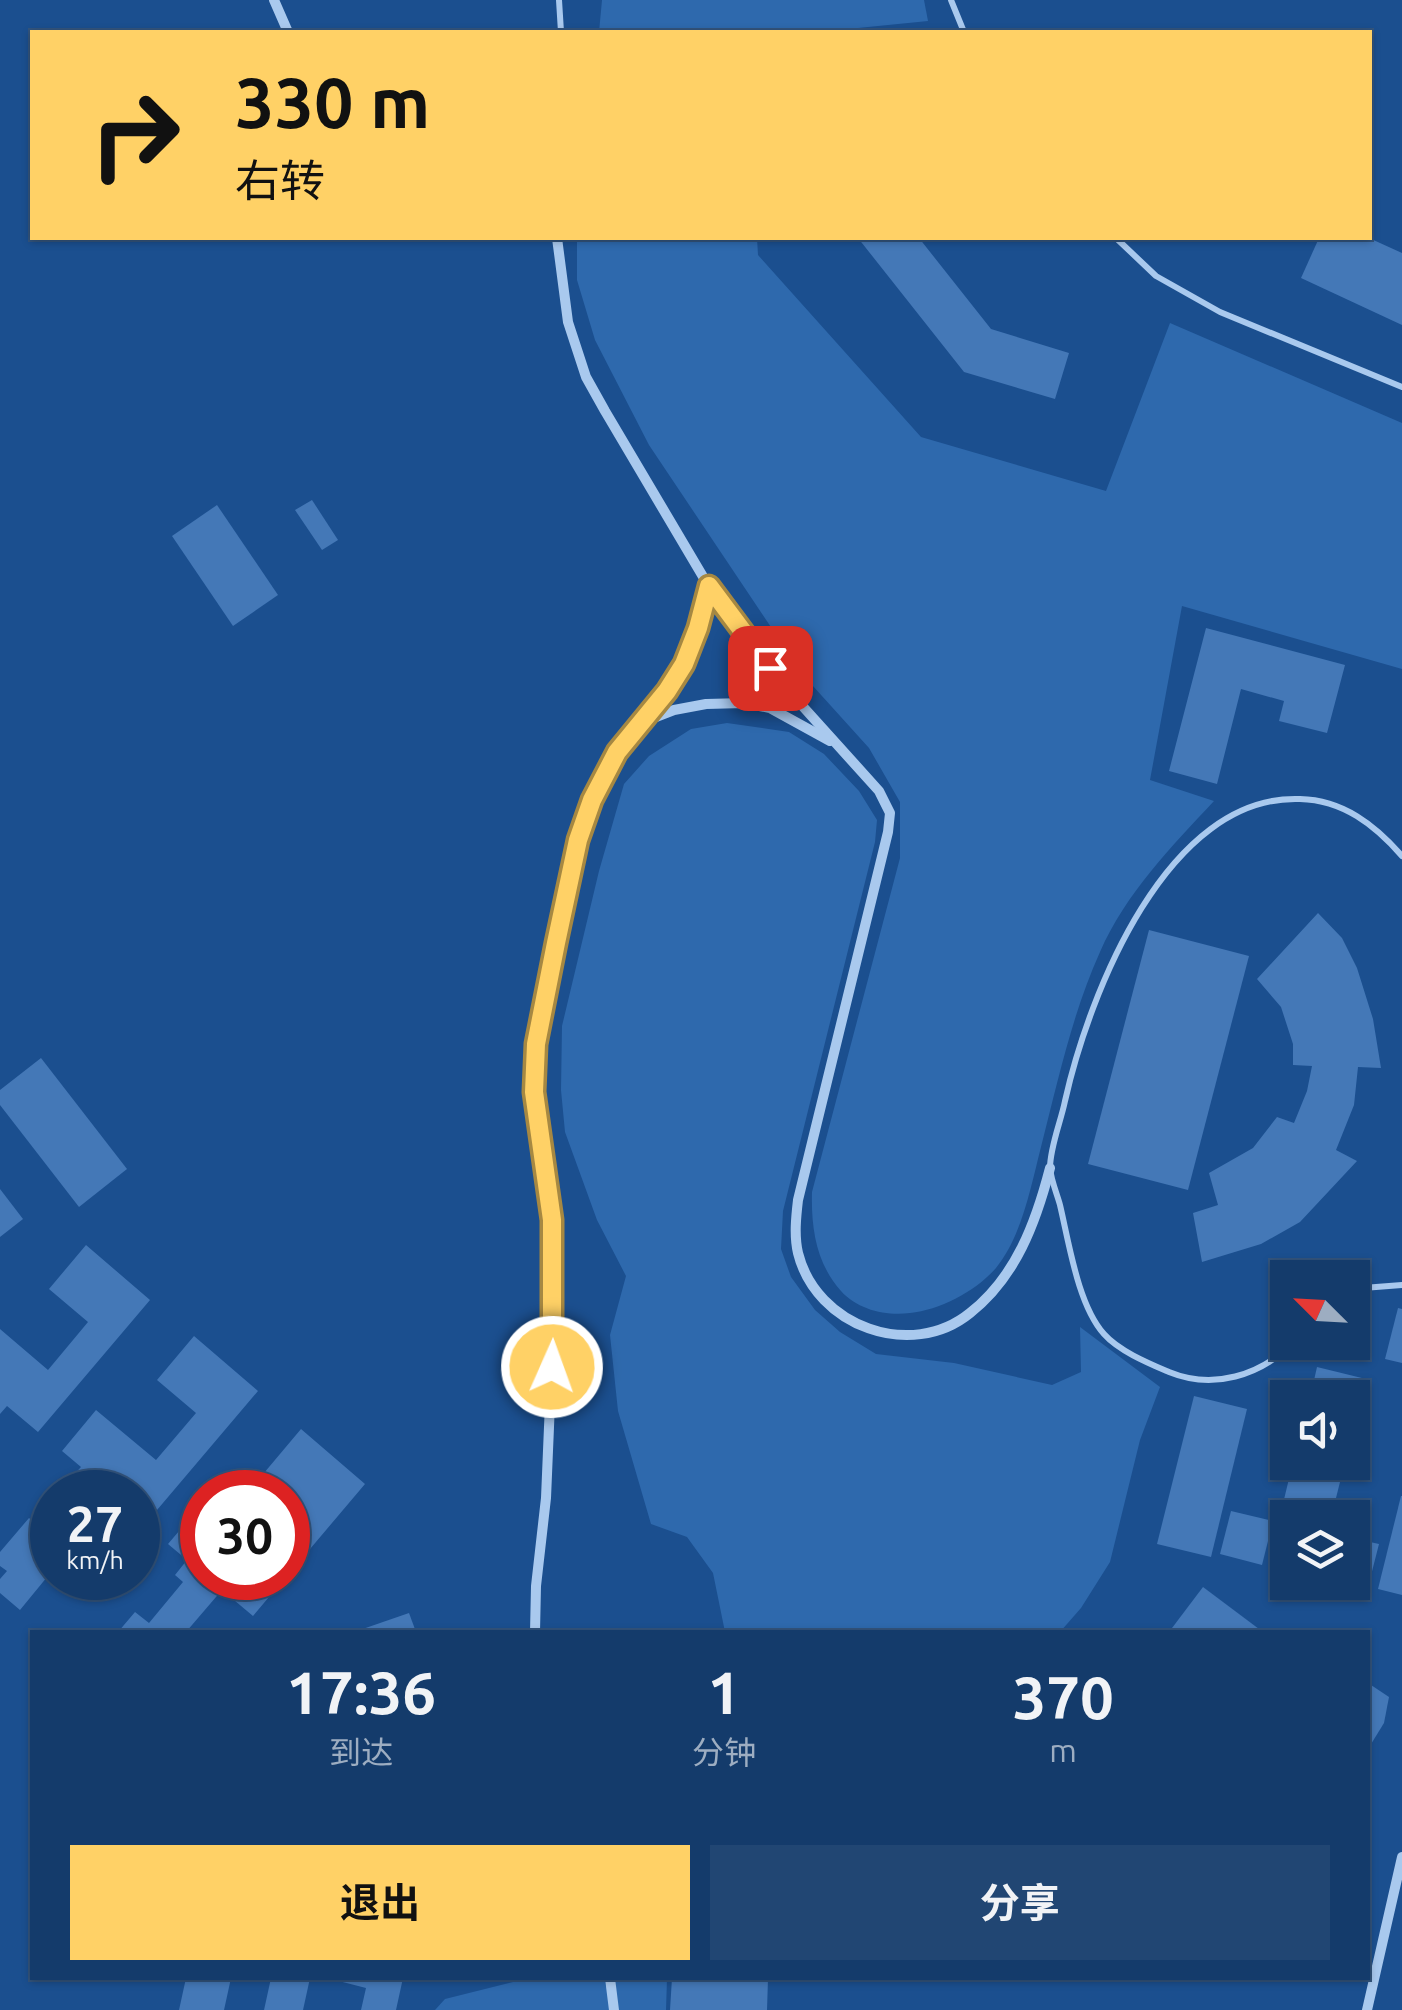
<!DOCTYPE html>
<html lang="zh">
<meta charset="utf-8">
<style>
body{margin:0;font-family:Ubuntu,"Noto Sans SC",sans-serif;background:#214673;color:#f1f3f6;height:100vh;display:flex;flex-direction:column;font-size:38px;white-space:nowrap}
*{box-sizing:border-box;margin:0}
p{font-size:32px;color:#9dadc1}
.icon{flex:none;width:55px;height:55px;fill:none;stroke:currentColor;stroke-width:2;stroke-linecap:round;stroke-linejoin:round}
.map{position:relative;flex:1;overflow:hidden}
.sheet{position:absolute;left:30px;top:1630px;width:1340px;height:350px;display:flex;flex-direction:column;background:#143b6b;border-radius:0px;box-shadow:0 2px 8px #0004,0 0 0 2px #33557e}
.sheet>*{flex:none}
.top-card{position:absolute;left:30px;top:30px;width:1342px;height:210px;border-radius:0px;box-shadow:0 2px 8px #0004,0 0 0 2px #33557e;background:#ffd166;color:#111;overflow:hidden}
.needle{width:65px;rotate:294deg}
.buttons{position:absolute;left:1270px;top:1260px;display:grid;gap:20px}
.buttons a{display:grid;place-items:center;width:100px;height:100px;border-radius:0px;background:#143b6b;box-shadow:0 2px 8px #0004,0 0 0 2px #33557e;font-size:50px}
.speed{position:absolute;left:30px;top:1470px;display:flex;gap:20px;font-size:50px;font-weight:700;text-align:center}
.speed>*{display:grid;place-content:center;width:130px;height:130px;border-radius:50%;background:#143b6b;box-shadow:0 2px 8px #0004,0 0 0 2px #33557e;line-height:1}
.speed small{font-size:25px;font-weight:400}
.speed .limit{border:15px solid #d22;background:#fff;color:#111}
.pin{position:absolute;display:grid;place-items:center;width:85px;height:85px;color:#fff;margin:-42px;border-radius:20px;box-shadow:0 5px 15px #0006}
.me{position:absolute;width:110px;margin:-55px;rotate:2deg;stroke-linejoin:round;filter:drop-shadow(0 0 8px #0008)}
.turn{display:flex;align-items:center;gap:35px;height:210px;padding:0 40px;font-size:45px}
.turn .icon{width:130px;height:130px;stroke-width:2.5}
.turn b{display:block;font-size:70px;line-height:85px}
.eta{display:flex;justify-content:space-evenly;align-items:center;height:170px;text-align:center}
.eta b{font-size:60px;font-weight:700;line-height:70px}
.cta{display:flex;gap:20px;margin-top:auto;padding:20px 40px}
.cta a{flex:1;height:115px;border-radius:0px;background:#ffd166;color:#111;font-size:40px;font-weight:700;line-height:115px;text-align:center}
.cta a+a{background:#214673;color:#f1f3f6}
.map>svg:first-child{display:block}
.green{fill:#2e69ad}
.building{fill:#4478b7}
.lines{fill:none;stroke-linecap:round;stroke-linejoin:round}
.service{stroke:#a9c9ee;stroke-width:6}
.minor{stroke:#a9c9ee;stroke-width:10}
.route-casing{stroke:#a68842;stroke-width:25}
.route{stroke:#ffd166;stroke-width:18}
</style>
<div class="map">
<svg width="1402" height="2010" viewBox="0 0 1402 2010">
<rect width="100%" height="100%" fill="#1b4f8f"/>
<g class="green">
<polygon points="602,0 924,0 928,21 818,32 599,32"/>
<path d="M577,238h180l1,17 163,182 185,54 64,-168 232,100v246l-220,-63 -32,174 64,21c-43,46 -88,92 -114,151 -28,62 -42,129 -59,195 -10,39 -19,89 -45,121 -20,23 -56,42 -86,45 -24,3 -52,-3 -69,-22 -25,-28 -30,-63 -29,-99l88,-334v-56l-31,-54 -66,-73 -154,-230 -54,-105 -18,-60z"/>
<polygon points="727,723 789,732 824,754 859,791 877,820 875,842 783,1211 781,1249 791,1277 815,1310 840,1332 876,1354 954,1363 1052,1385 1081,1372 1080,1327 1160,1387 1140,1440 1110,1562 1081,1608 1060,1632 725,1632 713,1573 687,1537 651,1524 618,1411 610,1335 626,1276 597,1220 565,1132 561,1090 562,1026 599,871 624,784 649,756 691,729"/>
<polygon points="529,1978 667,1978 666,2010 435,2010 445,1999"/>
</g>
<g class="building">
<polygon points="858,238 919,238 991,329 1069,353 1055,399 964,372"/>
<polygon points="1319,238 1369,238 1402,253 1402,325 1301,278"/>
<polygon points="312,500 338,540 322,550 295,510"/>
<polygon points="217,505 278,595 233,626 172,536"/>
<polygon points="1206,628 1345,665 1327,733 1279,721 1284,701 1241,689 1217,784 1169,771"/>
<polygon points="1318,913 1342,938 1357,968 1373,1019 1381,1068 1358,1067 1354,1105 1336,1150 1357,1161 1300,1222 1261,1244 1202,1262 1193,1213 1218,1205 1209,1173 1253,1148 1277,1117 1294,1123 1307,1091 1312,1066 1293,1065 1293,1044 1281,1007 1257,979"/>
<polygon points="1149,930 1249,956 1188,1190 1088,1164"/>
<polygon points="41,1058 127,1169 79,1207 0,1105 0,1090"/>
<polygon points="0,1189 23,1219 0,1237"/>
<polygon points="86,1245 150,1300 38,1432 7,1406 0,1414 0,1329 48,1370 88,1322 49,1289"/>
<polygon points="1398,1308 1402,1309 1402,1363 1385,1359"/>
<polygon points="194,1336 258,1391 146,1523 138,1515 138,1492 74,1492 77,1489 68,1481 81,1467 62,1451 96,1410 156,1460 196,1413 157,1380"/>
<polygon points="1317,1367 1366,1379 1354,1427 1352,1398 1310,1398"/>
<polygon points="1194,1396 1247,1409 1211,1557 1157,1544"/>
<polygon points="301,1429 365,1484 288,1575 288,1524 303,1506 264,1473"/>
<polygon points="1293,1462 1345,1462 1331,1518 1288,1518 1288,1571 1268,1566"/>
<polygon points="1401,1496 1402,1496 1402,1595 1378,1589"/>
<polygon points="202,1504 202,1578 285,1578 253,1616 222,1590 186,1632 118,1632 135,1612 149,1623 183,1582 175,1575 187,1560 168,1544"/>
<polygon points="1231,1511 1273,1521 1262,1565 1220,1554"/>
<polygon points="52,1517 52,1571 20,1610 0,1593 0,1579 7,1571 0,1566 0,1552 29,1518 42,1530"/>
<polygon points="1352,1538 1379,1544 1367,1591 1337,1584 1352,1582"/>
<polygon points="1203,1587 1263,1632 1169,1632"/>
<polygon points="409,1613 416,1632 354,1632"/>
<polygon points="1368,1683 1389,1697 1384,1723 1368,1749"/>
<polygon points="186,1978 231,1978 224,2010 179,2010"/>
<polygon points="271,1978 310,1978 303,2010 264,2010"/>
<polygon points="327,1978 403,1978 396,2010 361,2010 366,1988"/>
<polygon points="672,1978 768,1978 767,2010 670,2010"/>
</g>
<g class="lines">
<g class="service">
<polyline points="559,0 561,32"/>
<polyline points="951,0 964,32"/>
<polyline points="1116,238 1156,276 1220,312 1402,387"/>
<polyline points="1352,1292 1363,1288 1402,1285"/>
<path d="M1294,1342c-34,34 -81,48 -125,30 -21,-9 -50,-21 -65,-38 -26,-29 -35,-91 -44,-129 -3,-11 -9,-25 -10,-37 0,-21 11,-47 15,-67 24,-107 102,-307 235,-302 43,1 75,26 102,57"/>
</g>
<g class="minor">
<polyline points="274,0 288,32"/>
<path d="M557,238l11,84 18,55 19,34 113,191 79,98 82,91 11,22 -2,19 -90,368c-2,17 -4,36 0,53 18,73 113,108 172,60 46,-36 66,-91 80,-145"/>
<path d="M643,722c35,-45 52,-81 66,-135"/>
<polyline points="535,1632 536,1586 546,1498 553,1332 552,1219 535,1092 536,1044 579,840 591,800 617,752 643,722 674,710 706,704 744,703 770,708 830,741"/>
<polyline points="610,1978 614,2010"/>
<polyline points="1367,2010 1402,1857"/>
</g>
</g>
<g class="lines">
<defs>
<polyline id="route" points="552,1367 552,1220 534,1092 536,1044 556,943 578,840 592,800 617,752 667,691 684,664 698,628 709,586 770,668"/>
</defs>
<use href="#route" class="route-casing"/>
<use href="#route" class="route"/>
</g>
</svg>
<div class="buttons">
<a><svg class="needle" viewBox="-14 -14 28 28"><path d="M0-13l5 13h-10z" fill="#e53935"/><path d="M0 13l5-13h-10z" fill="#9dadc1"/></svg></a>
<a><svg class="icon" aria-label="sound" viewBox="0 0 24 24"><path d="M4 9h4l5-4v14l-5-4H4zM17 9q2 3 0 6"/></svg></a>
<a><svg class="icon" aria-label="layers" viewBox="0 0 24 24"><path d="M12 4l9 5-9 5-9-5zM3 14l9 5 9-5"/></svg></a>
</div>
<div class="speed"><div>27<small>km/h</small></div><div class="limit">30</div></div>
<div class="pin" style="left:770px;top:668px;background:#d93025"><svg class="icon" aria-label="arrive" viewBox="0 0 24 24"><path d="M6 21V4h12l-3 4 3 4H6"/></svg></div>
<svg class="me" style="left:552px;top:1367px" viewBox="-20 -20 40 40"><circle r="17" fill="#ffd166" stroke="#fff" stroke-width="3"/><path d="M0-11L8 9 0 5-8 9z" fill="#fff"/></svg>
<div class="top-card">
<div class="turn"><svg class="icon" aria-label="right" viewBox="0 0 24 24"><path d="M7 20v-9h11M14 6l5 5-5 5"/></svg><div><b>330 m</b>右转</div></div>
</div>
<section class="sheet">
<div class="eta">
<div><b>17:36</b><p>到达</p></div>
<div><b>1</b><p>分钟</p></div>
<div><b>370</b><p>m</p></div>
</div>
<div class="cta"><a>退出</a><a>分享</a></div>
</section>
</div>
